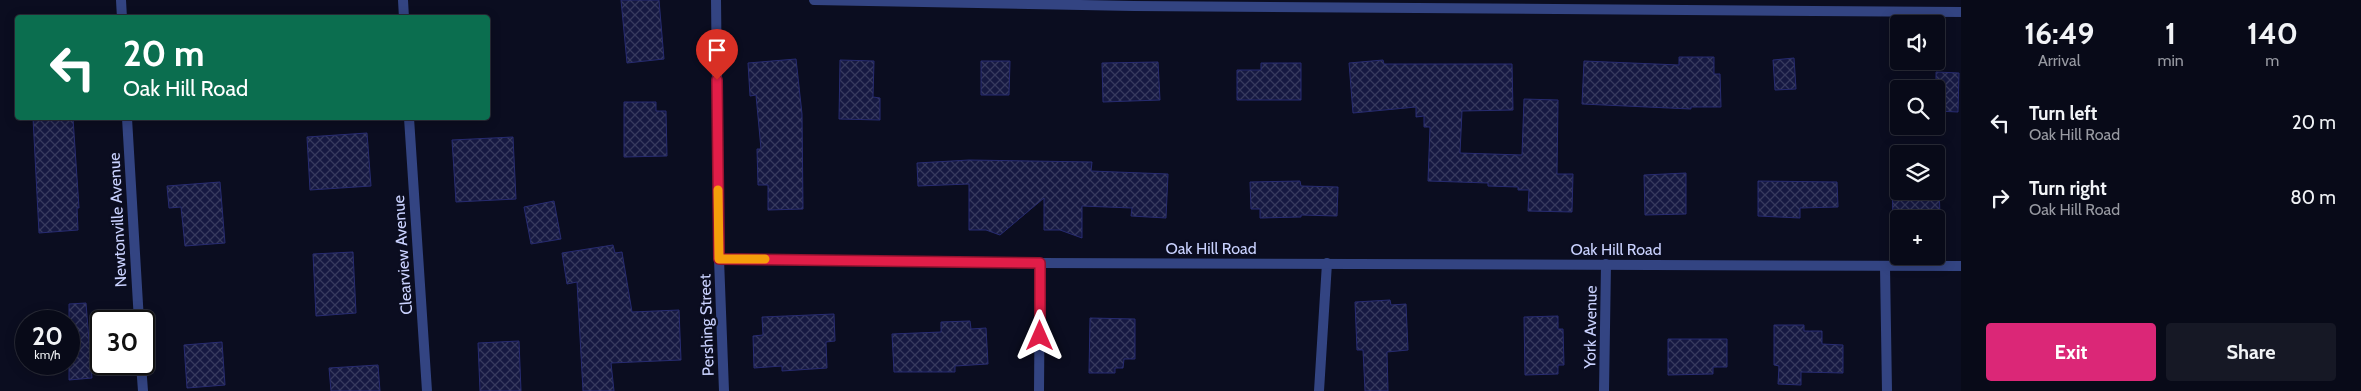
<!DOCTYPE html>
<style>
body{margin:0;font-family:Cabin,sans-serif;background:#161825;color:#f1f3f6;height:100vh;display:flex;flex-direction:column;font-size:19px;white-space:nowrap}
*{box-sizing:border-box;margin:0}
p{font-size:16px;color:#989aa2}
.icon{flex:none;width:28px;height:28px;fill:none;stroke:currentColor;stroke-width:2;stroke-linecap:round;stroke-linejoin:round}
.map{position:relative;flex:1;overflow:hidden}
.details{display:flex;flex-direction:column;background:#080a18;width:400px}
.details>*{flex:none}
.guide{position:absolute;left:15px;top:15px;width:475px;height:105px;border-radius:5px;box-shadow:0 2px 12px #0003,0 0 0 1px #292b37;background:#0b6e4f;color:#fff;overflow:hidden}
.tools{position:absolute;left:1890px;top:15px;display:grid;gap:10px}
.tools a{display:grid;place-items:center;width:55px;height:55px;border-radius:5px;background:#080a18;box-shadow:0 2px 12px #0003,0 0 0 1px #292b37;font-size:25px}
.speed{position:absolute;left:15px;top:310px;display:flex;gap:10px;font-size:25px;font-weight:700;text-align:center}
.speed>*{display:grid;place-content:center;width:65px;height:65px;border-radius:50%;background:#080a18;box-shadow:0 2px 12px #0003,0 0 0 1px #292b37;line-height:1}
.speed small{font-size:12px;font-weight:400}
.speed .limit{border:2px solid #111;border-radius:8px;background:#fff;color:#111}
.pin{position:absolute;display:grid;place-items:center;width:42px;height:42px;color:#fff;margin:-51px -21px;border-radius:50% 50% 50% 0;rotate:-45deg;box-shadow:0 0 5px #0007}
.pin .icon{rotate:45deg}
.me{position:absolute;width:55px;margin:-28px;rotate:0deg;stroke-linejoin:round;filter:drop-shadow(0 0 4px #0008)}
.turn{display:flex;align-items:center;gap:18px;height:105px;padding:0 25px;font-size:22px}
.turn .icon{width:65px;height:65px;stroke-width:2.5}
.turn b{display:block;font-size:35px;line-height:42px}
.eta{display:flex;justify-content:space-evenly;align-items:center;height:85px;text-align:center}
.eta b{font-size:30px;font-weight:800;line-height:35px}
.primary-button{display:flex;gap:10px;margin-top:auto;padding:10px 25px}
.primary-button a{flex:1;height:58px;border-radius:5px;background:#db2777;color:#fff;font-size:20px;font-weight:800;line-height:58px;text-align:center}
.primary-button a+a{background:#161825;color:#f1f3f6}
ul{padding:0;list-style:none}
li{display:flex;align-items:center;gap:15px;height:75px;padding:0 25px}
li div{flex:1}
li b{display:block;font-size:19px}
li em{font-style:normal}
main{display:flex;flex:1;min-height:0}
.map>svg:first-child{display:block}
.building{fill:url(#building-cross-hatch);stroke:#272b70}
.lines{fill:none;stroke-linecap:round;stroke-linejoin:round}
.minor{stroke:#334482;stroke-width:10}
.tertiary{stroke:#334482;stroke-width:10}
.route-casing{stroke:#92132f;stroke-width:12}
.route{stroke:#e11d48;stroke-width:9}
.slow{stroke:#f59e0b;stroke-width:9}
.labels{text-anchor:middle;stroke-width:4.5;stroke-linejoin:round;paint-order:stroke}
.street-label{font-size:16px;fill:#cad2ff;stroke:#0b0d20}
</style>
<main>
<div class="map">
<svg width="1961" height="391" viewBox="0 0 1961 391">
<defs>
<pattern id="building-cross-hatch" width="8" height="8" patternUnits="userSpaceOnUse" patternTransform="scale(1.25)"><rect width="8" height="8" fill="#161942"/><path d="M0 0l8 8M0 8l8-8" fill="none" stroke="#373a5e"/></pattern>
</defs>
<rect width="100%" height="100%" fill="#0b0d20"/>
<g class="building">
<polygon points="621,0 659,0 664,59 627,63"/>
<polygon points="1679,57 1714,57 1714,74 1720,74 1721,107 1691,107 1691,109 1582,104 1584,61 1679,65"/>
<polygon points="1794,58 1796,89 1775,90 1773,60"/>
<polygon points="796,59 802,114 803,209 768,210 768,185 758,185 757,149 761,149 756,95 750,96 748,63"/>
<polygon points="840,60 874,61 873,97 880,98 880,120 839,119"/>
<polygon points="1383,60 1384,64 1512,64 1513,110 1462,111 1460,153 1522,155 1524,99 1558,100 1557,174 1573,174 1572,212 1528,211 1529,190 1518,190 1518,187 1488,186 1488,183 1428,181 1430,127 1424,127 1424,116 1416,117 1416,107 1353,113 1349,63"/>
<polygon points="981,61 1010,61 1009,95 981,95"/>
<polygon points="1158,62 1160,100 1103,102 1102,63"/>
<polygon points="1261,63 1301,63 1301,100 1237,100 1237,70 1261,70"/>
<polygon points="1936,72 1959,73 1958,112 1936,111"/>
<polygon points="624,102 656,102 656,111 666,111 667,156 624,157"/>
<polygon points="33,118 73,118 79,208 77,208 78,230 39,233"/>
<polygon points="367,133 371,186 310,190 307,137"/>
<polygon points="513,137 516,199 456,202 452,140"/>
<polygon points="969,160 1092,162 1091,171 1168,174 1166,218 1131,216 1132,208 1082,206 1082,238 1060,230 1044,230 1044,198 1000,235 986,230 969,230 969,184 918,186 917,163"/>
<polygon points="1686,173 1686,214 1645,215 1644,175"/>
<polygon points="1300,181 1301,186 1338,187 1337,216 1301,215 1301,217 1260,218 1260,209 1251,209 1250,182"/>
<polygon points="1758,181 1837,182 1838,207 1800,208 1800,218 1758,216"/>
<polygon points="1936,181 1939,181 1940,219 1899,219 1899,221 1893,222 1892,183 1899,183 1899,191 1936,191"/>
<polygon points="220,182 225,243 185,246 181,207 169,208 167,186"/>
<polygon points="554,201 561,239 531,244 524,207"/>
<polygon points="613,245 615,253 622,252 632,312 679,310 681,360 611,363 614,391 583,391 577,282 567,284 562,253"/>
<polygon points="353,252 356,313 316,316 313,254"/>
<polygon points="1390,300 1391,305 1406,304 1408,350 1387,352 1388,391 1365,391 1363,350 1357,350 1355,302"/>
<polygon points="86,303 92,378 69,380 69,304"/>
<polygon points="834,314 835,341 826,342 827,368 782,371 782,366 754,368 753,336 763,335 762,317"/>
<polygon points="1558,316 1558,329 1563,329 1564,365 1558,365 1558,374 1525,375 1524,317"/>
<polygon points="1090,318 1135,319 1135,359 1124,359 1123,368 1115,368 1115,373 1089,373"/>
<polygon points="970,321 971,329 986,328 988,364 955,366 955,372 894,372 892,334 941,332 941,322"/>
<polygon points="1774,325 1804,325 1804,331 1822,331 1822,344 1843,345 1843,373 1801,372 1801,385 1778,384 1779,366 1774,365"/>
<polygon points="1668,339 1727,339 1727,367 1713,367 1713,374 1668,375"/>
<polygon points="519,341 521,391 480,391 478,343"/>
<polygon points="222,342 225,385 187,388 184,345"/>
<polygon points="378,365 380,391 331,391 329,368"/>
</g>
<g class="lines">
<g class="minor">
<polyline points="121,0 122,18"/>
<polyline points="403,0 404,18"/>
<polyline points="814,0 1134,6 1961,12"/>
<polyline points="127,118 139,321"/>
<polyline points="409,118 427,391"/>
<polyline points="719,259 724,391"/>
<polyline points="1885,267 1887,391"/>
<polyline points="141,364 143,391"/>
<polyline points="1039,391 1040,263"/>
<polyline points="1319,391 1327,263"/>
<polyline points="1604,391 1606,264"/>
</g>
<polyline class="tertiary" points="716,0 719,259 1040,263 1961,266"/>
</g>
<g class="lines">
<defs>
<polyline id="route" points="717,80 719,259 1040,263 1040,336"/>
</defs>
<use href="#route" class="route-casing"/>
<use href="#route" class="route"/>
<polyline class="slow" points="718,190 719,259 765,259"/>
</g>
<g class="labels">
<g class="street-label">
<text transform="translate(117 220) rotate(-93)" y="6">Newtonville Avenue</text>
<text x="1211" y="254">Oak Hill Road</text>
<text x="1616" y="255">Oak Hill Road</text>
<text transform="translate(402 255) rotate(-94)" y="6">Clearview Avenue</text>
<text transform="translate(706 325) rotate(-92)" y="6">Pershing Street</text>
<text transform="translate(1590 327) rotate(-89)" y="6">York Avenue</text>
</g>
</g>
</svg>
<div class="tools">
<a><svg class="icon" aria-label="sound" viewBox="0 0 24 24"><path d="M4 9h4l5-4v14l-5-4H4zM17 9q2 3 0 6"/></svg></a>
<a><svg class="icon" aria-label="search" viewBox="0 0 24 24"><circle cx="10" cy="10" r="6"/><path d="M15 15l6 6"/></svg></a>
<a><svg class="icon" aria-label="layers" viewBox="0 0 24 24"><path d="M12 4l9 5-9 5-9-5zM3 14l9 5 9-5"/></svg></a>
<a>+</a>
</div>
<div class="speed"><div>20<small>km/h</small></div><div class="limit">30</div></div>
<div class="pin" style="left:717px;top:80px;background:#d93025"><svg class="icon" aria-label="arrive" viewBox="0 0 24 24"><path d="M6 21V4h12l-3 4 3 4H6"/></svg></div>
<svg class="me" style="left:1040px;top:336px" viewBox="-20 -20 40 40"><path d="M0-17L14 15 0 8-14 15z" fill="#e11d48" stroke="#fff" stroke-width="4"/></svg>
<div class="guide">
<div class="turn"><svg class="icon" aria-label="left" viewBox="0 0 24 24"><path d="M17 20v-9H6M10 6l-5 5 5 5"/></svg><div><b>20 m</b>Oak Hill Road</div></div>
</div>
</div>
<section class="details">
<div class="eta">
<div><b>16:49</b><p>Arrival</p></div>
<div><b>1</b><p>min</p></div>
<div><b>140</b><p>m</p></div>
</div>
<ul>
<li><svg class="icon" aria-label="left" viewBox="0 0 24 24"><path d="M17 20v-9H6M10 6l-5 5 5 5"/></svg><div><b>Turn left</b><p>Oak Hill Road</p></div><em>20 m</em></li>
<li><svg class="icon" aria-label="right" viewBox="0 0 24 24"><path d="M7 20v-9h11M14 6l5 5-5 5"/></svg><div><b>Turn right</b><p>Oak Hill Road</p></div><em>80 m</em></li>
</ul>
<div class="primary-button"><a>Exit</a><a>Share</a></div>
</section>
</main>
